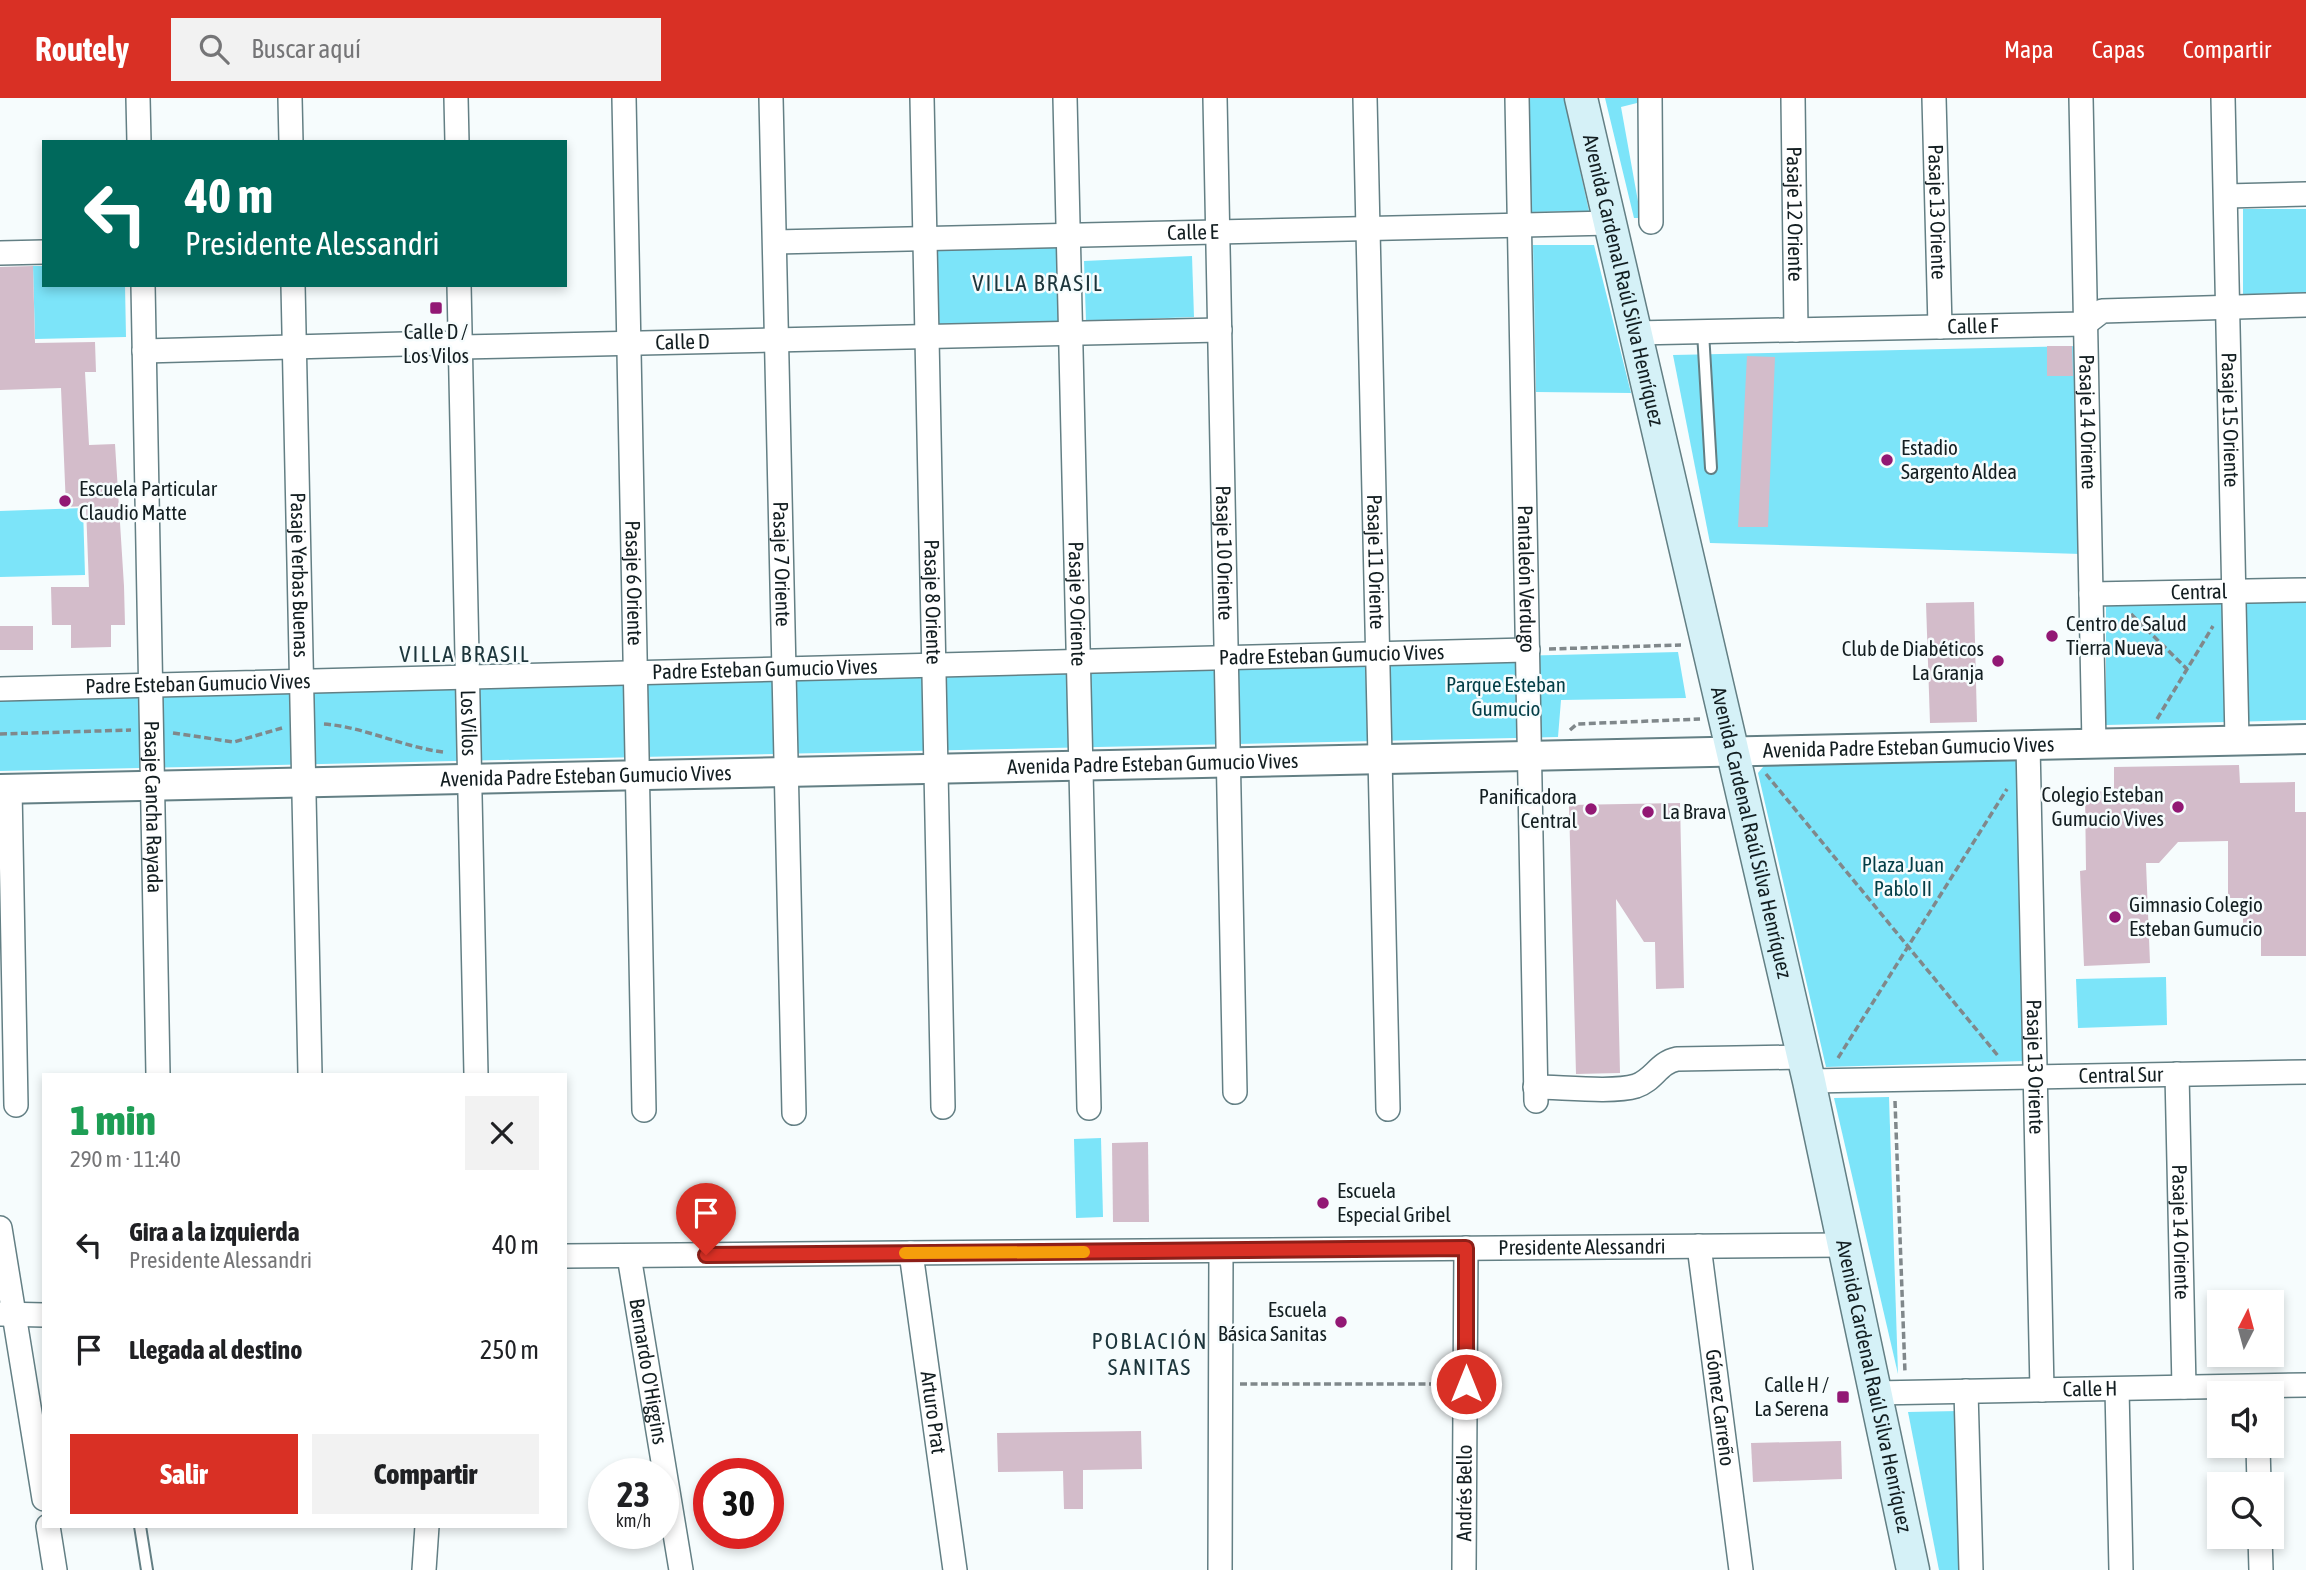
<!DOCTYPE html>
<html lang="es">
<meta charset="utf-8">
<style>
body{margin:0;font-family:"Asap Condensed",sans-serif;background:#f2f2f2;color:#202124;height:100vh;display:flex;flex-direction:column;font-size:26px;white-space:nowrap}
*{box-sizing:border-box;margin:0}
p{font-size:23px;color:#757577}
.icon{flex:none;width:38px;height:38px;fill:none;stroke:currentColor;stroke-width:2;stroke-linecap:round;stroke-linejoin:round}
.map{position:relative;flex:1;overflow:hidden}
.drawer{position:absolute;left:42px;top:975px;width:525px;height:455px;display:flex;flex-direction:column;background:#fff;border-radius:0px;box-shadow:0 4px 10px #0003}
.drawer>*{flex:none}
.banner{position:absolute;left:42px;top:42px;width:525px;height:147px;border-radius:0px;box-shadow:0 4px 10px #0003;background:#00695c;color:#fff;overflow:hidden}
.needle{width:46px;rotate:6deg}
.tools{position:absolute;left:2207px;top:1192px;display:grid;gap:14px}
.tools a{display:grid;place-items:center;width:77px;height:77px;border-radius:0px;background:#fff;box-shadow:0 4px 10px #0003;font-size:35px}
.speed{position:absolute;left:588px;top:1360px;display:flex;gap:14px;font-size:35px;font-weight:700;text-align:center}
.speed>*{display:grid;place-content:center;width:91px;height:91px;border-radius:50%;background:#fff;box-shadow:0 4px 10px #0003;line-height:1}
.speed small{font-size:18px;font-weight:400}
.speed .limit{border:10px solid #d22;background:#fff;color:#111}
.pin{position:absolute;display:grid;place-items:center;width:60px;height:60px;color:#fff;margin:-72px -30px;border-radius:50% 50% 50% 0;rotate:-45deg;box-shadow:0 0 7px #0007}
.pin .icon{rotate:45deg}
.me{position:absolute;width:77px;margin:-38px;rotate:0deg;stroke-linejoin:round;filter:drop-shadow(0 0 5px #0008)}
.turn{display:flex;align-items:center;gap:24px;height:147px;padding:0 28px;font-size:32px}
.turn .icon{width:91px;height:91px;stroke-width:2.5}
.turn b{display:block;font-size:49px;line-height:60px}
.round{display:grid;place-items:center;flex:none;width:74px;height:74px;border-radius:0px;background:#f2f2f2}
.summary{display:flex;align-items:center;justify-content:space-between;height:119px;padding:0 28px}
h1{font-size:42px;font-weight:800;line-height:52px;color:#1e9e55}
.button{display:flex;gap:14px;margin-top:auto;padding:14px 28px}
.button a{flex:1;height:80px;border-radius:0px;background:#d93025;color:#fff;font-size:28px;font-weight:800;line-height:80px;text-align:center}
.button a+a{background:#f2f2f2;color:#202124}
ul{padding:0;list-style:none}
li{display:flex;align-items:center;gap:21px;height:105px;padding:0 28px}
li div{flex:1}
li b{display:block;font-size:26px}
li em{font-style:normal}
header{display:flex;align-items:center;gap:42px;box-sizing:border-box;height:98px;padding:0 35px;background:#d93025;color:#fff}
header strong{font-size:33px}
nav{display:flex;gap:38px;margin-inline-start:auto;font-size:24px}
.search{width:490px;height:63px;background:#f2f2f2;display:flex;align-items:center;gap:18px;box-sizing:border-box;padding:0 24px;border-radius:0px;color:#757577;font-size:26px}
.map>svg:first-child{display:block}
.green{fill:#7ce4f9}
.building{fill:#d3bcca}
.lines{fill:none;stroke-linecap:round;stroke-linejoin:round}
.service-casing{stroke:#637f84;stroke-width:14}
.minor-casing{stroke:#637f84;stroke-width:26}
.tertiary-casing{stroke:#637f84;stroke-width:32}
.secondary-casing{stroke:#637f84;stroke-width:35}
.path{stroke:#80888b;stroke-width:3.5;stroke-dasharray:7 3.5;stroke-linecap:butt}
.service{stroke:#fff;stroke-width:10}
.minor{stroke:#fff;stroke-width:23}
.tertiary{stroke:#fff;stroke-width:28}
.secondary{stroke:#d5f1f7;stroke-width:32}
.route-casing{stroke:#8d1f18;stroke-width:18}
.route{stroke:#d93025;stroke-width:12}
.slow{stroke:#f59e0b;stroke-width:12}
.poi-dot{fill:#921874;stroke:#f6fcfd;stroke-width:2.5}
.labels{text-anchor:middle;stroke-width:5;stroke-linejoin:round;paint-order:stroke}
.street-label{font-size:21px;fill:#131e21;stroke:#f6fcfd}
.poi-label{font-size:21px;fill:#131e21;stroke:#f6fcfd;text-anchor:start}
.park-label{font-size:21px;fill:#023d46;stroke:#f6fcfd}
.neighbourhood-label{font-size:23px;letter-spacing:2px;fill:#1c353b;stroke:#f6fcfd}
</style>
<header>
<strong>Routely</strong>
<div class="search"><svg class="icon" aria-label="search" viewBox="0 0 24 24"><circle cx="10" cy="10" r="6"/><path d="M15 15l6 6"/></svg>Buscar aquí</div>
<nav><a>Mapa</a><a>Capas</a><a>Compartir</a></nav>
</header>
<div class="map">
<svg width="2306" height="1472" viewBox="0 0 2306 1472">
<rect width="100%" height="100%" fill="#f6fcfd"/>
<g class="green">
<polygon points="1523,0 1564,0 1589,113 1531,114 1526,110"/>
<polygon points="1605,0 1641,0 1641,4 1621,9 1641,120 1634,120"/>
<rect x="2243" y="111" width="63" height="89"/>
<polygon points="938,146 1062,149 1064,221 1057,227 942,228 936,225 933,154"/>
<polygon points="1533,147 1594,147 1631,295 1536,294"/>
<polygon points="1192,158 1194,219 1086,223 1084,163"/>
<polygon points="33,168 44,168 44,187 125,187 126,239 35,241"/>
<polygon points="2079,248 2081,456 1710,445 1673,257"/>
<polygon points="83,410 85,477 0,479 0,413"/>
<polygon points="2306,501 2306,622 2106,627 2106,505"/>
<polygon points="1678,554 1686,600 1561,602 1558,639 0,673 0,596"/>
<polygon points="2013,654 2019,663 2025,963 1826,969 1758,675 1768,663"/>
<polygon points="2166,879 2167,927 2078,930 2076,881"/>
<polygon points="1889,999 1898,1276 1834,1000"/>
<polygon points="1101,1040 1103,1119 1076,1120 1074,1041"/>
<polygon points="1958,1313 1964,1472 1939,1472 1908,1314"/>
</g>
<g class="building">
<polygon points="33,168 35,245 95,244 96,274 85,274 89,347 115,346 124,488 125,527 111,527 111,549 71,550 71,527 52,527 51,489 89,489 86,408 66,409 61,290 0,292 0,169"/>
<polygon points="2047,248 2072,248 2073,278 2047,278"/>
<polygon points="1747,258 1775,259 1768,429 1738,429"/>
<polygon points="1974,504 1977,624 1930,625 1926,505"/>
<rect x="0" y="528" width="33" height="24"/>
<polygon points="2239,667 2240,685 2295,684 2295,714 2306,714 2306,858 2261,858 2261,829 2243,829 2243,800 2228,800 2228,743 2178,744 2159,765 2146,765 2150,865 2084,868 2080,773 2086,772 2085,694 2114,693 2114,669"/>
<polygon points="1680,705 1684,890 1656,891 1655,844 1644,844 1616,801 1620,975 1576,976 1569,707"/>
<polygon points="1148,1044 1149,1124 1113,1124 1112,1045"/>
<polygon points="1141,1333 1142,1371 1083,1372 1083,1411 1064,1411 1063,1373 998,1374 997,1335"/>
<polygon points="1841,1343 1842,1381 1753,1384 1751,1345"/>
</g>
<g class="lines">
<defs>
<g id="service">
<polyline points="1703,234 1711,370"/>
<polyline points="140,1428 147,1472"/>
</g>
<g id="minor">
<polyline points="138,0 139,44"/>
<polyline points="290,0 291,44"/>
<polyline points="456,0 457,44"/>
<path id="s1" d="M624,0l20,1012"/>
<path id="s2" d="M771,0l23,1015"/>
<path id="s3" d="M922,0l21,1009"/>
<path id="s4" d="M1065,0l24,1010"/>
<path id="s5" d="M1215,0l20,994"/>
<path id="s6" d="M1365,0l23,1011"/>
<path id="s7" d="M1517,0l19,1003"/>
<polyline points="1650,0 1651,124"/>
<path id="s8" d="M1793,0l3,232"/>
<path id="s9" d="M1934,0l6,229"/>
<path id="s10" d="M2081,0l13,646"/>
<path id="s11" d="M2223,0l14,642"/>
<polyline points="2226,98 2306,96"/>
<path id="s12" d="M775,144l835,-19"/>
<polyline points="0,155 44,154"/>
<path id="s13" d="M143,187l15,789"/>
<path id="s14" d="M293,187l17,789"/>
<path id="s15" d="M459,187l17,789"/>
<path id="s16" d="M1635,235l450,-9 17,-13 204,-6"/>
<path id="s17" d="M144,253l298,-8 19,4 759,-17"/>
<path id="s18" d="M2091,496l215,-4"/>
<path id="s19" d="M0,591l1528,-39"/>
<path id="s20" d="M2028,647l14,645"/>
<polyline points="10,691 16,1007"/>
<path id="s21" d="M2177,976l7,313"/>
<path id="s22" d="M1809,983l497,-9"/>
<path d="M1535,989c26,0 78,6 101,-1 18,-6 22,-23 41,-27l126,-2"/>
<polyline points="0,1130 44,1401"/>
<path id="s23" d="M1699,1148l42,324"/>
<path id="s24" d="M911,1155l44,317"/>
<path id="s25" d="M565,1158l1278,-11"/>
<path id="s26" d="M629,1158l52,314"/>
<polyline points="1,1216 44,1217"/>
<polyline points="2117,1291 2121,1472"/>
<polyline points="1966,1293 1971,1472"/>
<path id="s27" d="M1875,1295l431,-8"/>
<polyline points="2258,1348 2259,1386"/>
<polyline points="48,1428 55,1472"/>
<polyline points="2260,1438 2261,1472"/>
<polyline points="424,1472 427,1428"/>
<polyline points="1220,1472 1221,1153"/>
<path id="s28" d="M1464,1472l2,-322"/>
</g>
<g id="tertiary">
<path id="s29" d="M0,691l2306,-50"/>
</g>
<g id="secondary">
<path id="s30" d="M1581,0l228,983 104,489"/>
</g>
</defs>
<use href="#service" class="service-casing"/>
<use href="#minor" class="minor-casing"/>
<use href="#tertiary" class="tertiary-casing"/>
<use href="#secondary" class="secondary-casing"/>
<g class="path">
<polyline points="2131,516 2187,571"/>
<polyline points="1549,551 1681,547"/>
<polyline points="2157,621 2213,528"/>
<path d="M324,626c41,3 78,23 119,28"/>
<polyline points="1570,632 1577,626 1700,621"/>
<polyline points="173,635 234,644 282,630"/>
<polyline points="0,636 131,632"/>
<polyline points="1766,676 1999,959"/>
<polyline points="1838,960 2007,691"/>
<polyline points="1895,1003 1905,1275"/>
<polyline points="1240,1286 1446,1286"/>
</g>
<use href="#service" class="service"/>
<use href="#minor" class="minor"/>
<use href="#tertiary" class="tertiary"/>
<use href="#secondary" class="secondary"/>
</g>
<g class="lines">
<defs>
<polyline id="route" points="706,1157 1466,1150 1466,1286"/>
</defs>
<use href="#route" class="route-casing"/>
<use href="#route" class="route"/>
<polyline class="slow" points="905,1155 1084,1154"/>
</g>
<g class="poi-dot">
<rect x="429" y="203" width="14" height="14" rx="3.5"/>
<circle cx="1887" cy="362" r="7"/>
<circle cx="65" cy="403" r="7"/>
<circle cx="2052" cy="538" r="7"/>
<circle cx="1998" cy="563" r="7"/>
<circle cx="2178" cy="709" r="7"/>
<circle cx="1591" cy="711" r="7"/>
<circle cx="1648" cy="714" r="7"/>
<circle cx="2115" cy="819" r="7"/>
<circle cx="1323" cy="1105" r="7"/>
<circle cx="1341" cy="1224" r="7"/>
<rect x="1836" y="1292" width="14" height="14" rx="3.5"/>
</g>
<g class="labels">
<g class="street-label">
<text dy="7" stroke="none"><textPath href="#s9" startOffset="114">Pasaje 13 Oriente</textPath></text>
<text dy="7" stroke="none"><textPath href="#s8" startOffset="116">Pasaje 12 Oriente</textPath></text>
<text dy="7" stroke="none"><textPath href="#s12" startOffset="418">Calle E</textPath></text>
<text dy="7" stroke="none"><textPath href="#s30" startOffset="187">Avenida Cardenal Raúl Silva Henríquez</textPath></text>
<text dy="7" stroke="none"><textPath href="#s16" startOffset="338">Calle F</textPath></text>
<text dy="7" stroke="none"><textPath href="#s17" startOffset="539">Calle D</textPath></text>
<text dy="7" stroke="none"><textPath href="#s11" startOffset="322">Pasaje 15 Oriente</textPath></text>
<text dy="7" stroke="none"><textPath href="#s10" startOffset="324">Pasaje 14 Oriente</textPath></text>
<text dy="7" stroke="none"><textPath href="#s5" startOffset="455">Pasaje 10 Oriente</textPath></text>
<text dy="7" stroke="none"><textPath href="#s6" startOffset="464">Pasaje 11 Oriente</textPath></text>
<text dy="7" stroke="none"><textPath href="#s2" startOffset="466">Pasaje 7 Oriente</textPath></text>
<text dy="7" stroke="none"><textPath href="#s14" startOffset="290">Pasaje Yerbas Buenas</textPath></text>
<text dy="7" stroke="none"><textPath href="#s7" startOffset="481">Pantaleón Verdugo</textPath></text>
<text dy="7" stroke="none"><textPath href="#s1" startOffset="485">Pasaje 6 Oriente</textPath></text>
<text dy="7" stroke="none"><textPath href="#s18" startOffset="108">Central</textPath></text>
<text dy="7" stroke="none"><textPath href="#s3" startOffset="504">Pasaje 8 Oriente</textPath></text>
<text dy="7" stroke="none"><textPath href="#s4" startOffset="506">Pasaje 9 Oriente</textPath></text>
<text dy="7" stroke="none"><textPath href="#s19" startOffset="1332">Padre Esteban Gumucio Vives</textPath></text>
<text dy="7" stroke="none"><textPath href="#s19" startOffset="765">Padre Esteban Gumucio Vives</textPath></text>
<text dy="7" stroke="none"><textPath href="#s19" startOffset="198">Padre Esteban Gumucio Vives</textPath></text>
<text dy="7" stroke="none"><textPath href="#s15" startOffset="438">Los Vilos</textPath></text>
<text dy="7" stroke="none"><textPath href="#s29" startOffset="1909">Avenida Padre Esteban Gumucio Vives</textPath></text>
<text dy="7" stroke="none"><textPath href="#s29" startOffset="1153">Avenida Padre Esteban Gumucio Vives</textPath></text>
<text dy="7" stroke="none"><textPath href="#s29" startOffset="586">Avenida Padre Esteban Gumucio Vives</textPath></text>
<text dy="7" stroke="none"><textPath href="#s13" startOffset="522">Pasaje Cancha Rayada</textPath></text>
<text dy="7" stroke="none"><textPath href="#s30" startOffset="754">Avenida Cardenal Raúl Silva Henríquez</textPath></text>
<text dy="7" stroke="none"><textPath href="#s20" startOffset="322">Pasaje 13 Oriente</textPath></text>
<text dy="7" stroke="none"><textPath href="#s22" startOffset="312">Central Sur</textPath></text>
<text dy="7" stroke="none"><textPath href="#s21" startOffset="158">Pasaje 14 Oriente</textPath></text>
<text dy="7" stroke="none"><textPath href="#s25" startOffset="1017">Presidente Alessandri</textPath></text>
<text dy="7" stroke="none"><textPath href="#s26" startOffset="117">Bernardo O'Higgins</textPath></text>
<text dy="7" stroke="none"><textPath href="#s30" startOffset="1321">Avenida Cardenal Raúl Silva Henríquez</textPath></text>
<text dy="7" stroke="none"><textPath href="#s27" startOffset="215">Calle H</textPath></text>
<text dy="7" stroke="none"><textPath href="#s23" startOffset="163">Gómez Carreño</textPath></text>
<text dy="7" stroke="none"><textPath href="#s24" startOffset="161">Arturo Prat</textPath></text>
<text dy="7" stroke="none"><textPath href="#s28" startOffset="77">Andrés Bello</textPath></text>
</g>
<g class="poi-label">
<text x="436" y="241" text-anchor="middle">Calle D /<tspan x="436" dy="24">Los Vilos</tspan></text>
<text x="1901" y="357">Estadio<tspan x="1901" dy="24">Sargento Aldea</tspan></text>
<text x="79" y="398">Escuela Particular<tspan x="79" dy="24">Claudio Matte</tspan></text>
<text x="2066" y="533">Centro de Salud<tspan x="2066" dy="24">Tierra Nueva</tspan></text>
<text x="1984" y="558" text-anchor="end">Club de Diabéticos<tspan x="1984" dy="24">La Granja</tspan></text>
<text x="2164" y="704" text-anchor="end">Colegio Esteban<tspan x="2164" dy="24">Gumucio Vives</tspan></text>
<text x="1577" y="706" text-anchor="end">Panificadora<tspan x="1577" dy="24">Central</tspan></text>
<text x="1662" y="721">La Brava</text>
<text x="2129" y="814">Gimnasio Colegio<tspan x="2129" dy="24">Esteban Gumucio</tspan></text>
<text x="1337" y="1100">Escuela<tspan x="1337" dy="24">Especial Gribel</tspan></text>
<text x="1327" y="1219" text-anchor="end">Escuela<tspan x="1327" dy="24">Básica Sanitas</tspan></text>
<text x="1829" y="1294" text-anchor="end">Calle H /<tspan x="1829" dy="24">La Serena</tspan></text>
</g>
<g class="park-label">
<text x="1506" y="594">Parque Esteban<tspan x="1506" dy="24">Gumucio</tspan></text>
<text x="1903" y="774">Plaza Juan<tspan x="1903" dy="24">Pablo II</tspan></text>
</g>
<g class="neighbourhood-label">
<text x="1038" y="193">VILLA BRASIL</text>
<text x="465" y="564">VILLA BRASIL</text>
<text x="1150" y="1251">POBLACIÓN<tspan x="1150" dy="26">SANITAS</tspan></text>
</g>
</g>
</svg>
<div class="tools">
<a><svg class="needle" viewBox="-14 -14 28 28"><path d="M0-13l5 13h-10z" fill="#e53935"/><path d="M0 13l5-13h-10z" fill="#757577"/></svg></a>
<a><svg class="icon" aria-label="sound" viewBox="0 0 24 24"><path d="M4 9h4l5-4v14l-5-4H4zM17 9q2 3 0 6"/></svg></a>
<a><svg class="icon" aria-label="search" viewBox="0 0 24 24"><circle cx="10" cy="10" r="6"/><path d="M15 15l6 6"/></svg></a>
</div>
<div class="speed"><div>23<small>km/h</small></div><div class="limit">30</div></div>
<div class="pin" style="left:706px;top:1157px;background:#d93025"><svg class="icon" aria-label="arrive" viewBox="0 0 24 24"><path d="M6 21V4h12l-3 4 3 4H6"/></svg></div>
<svg class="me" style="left:1466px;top:1286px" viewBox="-20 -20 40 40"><circle r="17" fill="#d93025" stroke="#fff" stroke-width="3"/><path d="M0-11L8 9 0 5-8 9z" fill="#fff"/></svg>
<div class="banner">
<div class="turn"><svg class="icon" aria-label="left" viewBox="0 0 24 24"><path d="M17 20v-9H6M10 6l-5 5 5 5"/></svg><div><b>40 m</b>Presidente Alessandri</div></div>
</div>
<section class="drawer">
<div class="summary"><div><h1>1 min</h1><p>290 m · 11:40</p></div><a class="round"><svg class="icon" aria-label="close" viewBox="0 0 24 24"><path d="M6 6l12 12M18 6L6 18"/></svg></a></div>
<ul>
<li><svg class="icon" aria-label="left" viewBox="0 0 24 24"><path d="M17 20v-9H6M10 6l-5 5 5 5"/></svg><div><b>Gira a la izquierda</b><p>Presidente Alessandri</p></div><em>40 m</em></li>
<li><svg class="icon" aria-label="arrive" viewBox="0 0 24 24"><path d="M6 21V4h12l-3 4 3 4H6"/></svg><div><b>Llegada al destino</b></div><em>250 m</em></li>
</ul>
<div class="button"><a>Salir</a><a>Compartir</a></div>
</section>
</div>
